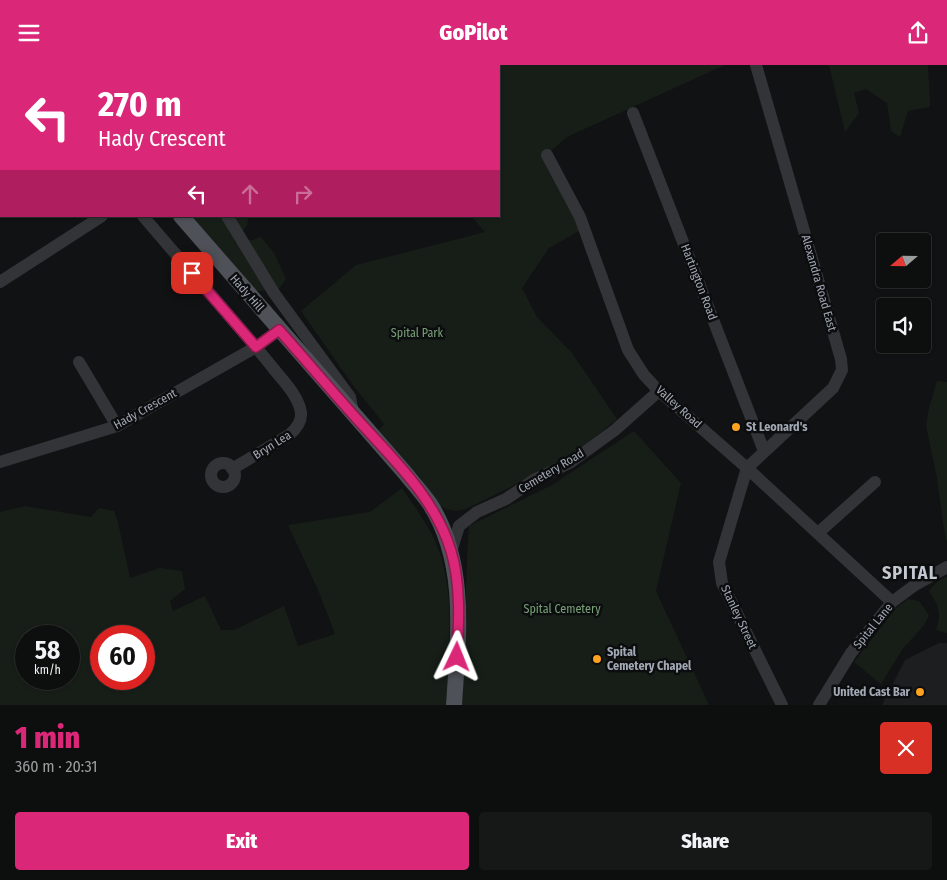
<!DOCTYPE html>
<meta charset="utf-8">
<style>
body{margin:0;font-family:"Fira Sans Condensed",sans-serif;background:#161717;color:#f1f3f6;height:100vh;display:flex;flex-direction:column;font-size:19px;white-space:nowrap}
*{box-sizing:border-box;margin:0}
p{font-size:16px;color:#9a9c9e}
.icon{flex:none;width:28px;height:28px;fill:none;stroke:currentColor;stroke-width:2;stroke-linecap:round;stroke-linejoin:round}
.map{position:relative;height:640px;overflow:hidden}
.panel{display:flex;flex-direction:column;background:#0d0e0e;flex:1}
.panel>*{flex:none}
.guide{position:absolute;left:0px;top:0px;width:500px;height:152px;box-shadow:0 1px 4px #0004,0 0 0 1px #2d2e2e;background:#db2777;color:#fff;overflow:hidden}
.needle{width:32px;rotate:250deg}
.fabs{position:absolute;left:876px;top:168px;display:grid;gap:10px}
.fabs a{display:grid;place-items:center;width:55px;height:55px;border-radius:5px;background:#0d0e0e;box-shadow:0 1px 4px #0004,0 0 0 1px #2d2e2e;font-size:25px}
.speed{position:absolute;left:15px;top:560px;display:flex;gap:10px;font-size:25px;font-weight:700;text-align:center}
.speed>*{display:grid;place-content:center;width:65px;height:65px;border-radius:50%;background:#0d0e0e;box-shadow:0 1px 4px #0004,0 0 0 1px #2d2e2e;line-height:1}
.speed small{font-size:12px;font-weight:400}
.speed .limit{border:8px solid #d22;background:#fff;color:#111}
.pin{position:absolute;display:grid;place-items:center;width:42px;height:42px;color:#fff;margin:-21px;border-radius:10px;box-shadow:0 2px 8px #0006}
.me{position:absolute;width:55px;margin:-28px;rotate:2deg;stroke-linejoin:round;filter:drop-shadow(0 0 4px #0008)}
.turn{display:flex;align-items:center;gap:18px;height:105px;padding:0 15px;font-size:22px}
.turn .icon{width:65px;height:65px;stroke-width:2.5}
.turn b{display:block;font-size:35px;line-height:42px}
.lanes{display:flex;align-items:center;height:48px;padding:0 15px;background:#0003;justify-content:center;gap:25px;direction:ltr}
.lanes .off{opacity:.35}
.round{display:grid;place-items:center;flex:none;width:52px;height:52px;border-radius:5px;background:#161717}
.overview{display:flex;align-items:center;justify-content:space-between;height:85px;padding:0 15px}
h1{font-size:30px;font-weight:800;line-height:38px;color:#db2777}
.action{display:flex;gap:10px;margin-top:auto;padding:10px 15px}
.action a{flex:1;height:58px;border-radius:5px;background:#db2777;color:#fff;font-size:20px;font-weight:800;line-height:58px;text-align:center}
.action a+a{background:#161717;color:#f1f3f6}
header{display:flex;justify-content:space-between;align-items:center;height:65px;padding:0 15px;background:#db2777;color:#fff;font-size:22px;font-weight:800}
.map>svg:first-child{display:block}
.built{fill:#1d1e20}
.green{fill:#171e18;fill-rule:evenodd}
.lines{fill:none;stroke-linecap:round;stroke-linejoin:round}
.minor{stroke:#323438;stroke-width:12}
.major{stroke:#4e5158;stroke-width:16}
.route-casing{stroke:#8e194d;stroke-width:12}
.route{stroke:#db2777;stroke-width:9}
.poi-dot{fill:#fea21f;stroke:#0c0d0e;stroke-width:2}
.labels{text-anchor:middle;stroke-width:5;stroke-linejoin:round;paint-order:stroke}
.street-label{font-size:12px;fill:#a2a9b5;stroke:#0c0d0e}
.park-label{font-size:12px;fill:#78a177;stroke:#0c0d0e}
.poi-label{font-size:12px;font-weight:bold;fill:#a2a9b5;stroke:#0c0d0e;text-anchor:start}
.district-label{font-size:18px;font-weight:bold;letter-spacing:1px;fill:#c3c8d1;stroke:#0c0d0e}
</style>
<header><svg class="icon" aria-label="menu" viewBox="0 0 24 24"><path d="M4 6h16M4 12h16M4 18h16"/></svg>GoPilot<svg class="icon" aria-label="share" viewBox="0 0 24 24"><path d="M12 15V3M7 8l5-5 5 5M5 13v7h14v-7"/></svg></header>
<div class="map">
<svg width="947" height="640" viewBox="0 0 947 640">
<rect width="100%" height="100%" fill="#111213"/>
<polygon class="built" points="939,578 947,578 947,640 882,640 905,595"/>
<g class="green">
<polygon points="0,0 45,1 1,1 1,151 0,152"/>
<polygon points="335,0 725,0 567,72 551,86 581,165 549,183 522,223 537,252 572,288 617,354 569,393 466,444 456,446 446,444 439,440 418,410 378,366 384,359 352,319 301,246 356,200 485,167 471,151 499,151 499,1"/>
<polygon points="829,0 928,0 930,42 908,46 900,72 891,66 887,38 866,24 854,28 859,48 845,67"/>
<polygon points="186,151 249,151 247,160 234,178 253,175 261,172 274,188 286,214 279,224 258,226 245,222"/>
<polygon points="937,316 947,317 947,477 945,470 936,408 926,361 929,343"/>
<path d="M634,366l47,52 -25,108 53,114h-247c3,-60 3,-119 7,-179l83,-41z"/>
<path d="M402,423c12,18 25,35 34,55 20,46 13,112 10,162h-446v-193l25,-6 66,11 8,-9 15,3 4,11 12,56 30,-10 22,3 3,18 -15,12 3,10 32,-15 16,34h13l50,-24 14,40 37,-12 -17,-44 -30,-65 82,-13zM26,571h43v43h-43zM101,571h43v43h-43z"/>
<path d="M947,512v56l-11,-3c6,-16 2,-26 -7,-39l9,-10z"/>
<polygon points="908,534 919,536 929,550 924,560 902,585 881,619 854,597 896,543"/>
</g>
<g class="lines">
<g class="minor">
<polyline points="84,0 85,1"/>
<polyline points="756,0 841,294 842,305 833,323 747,403 719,497 722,518 782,640"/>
<polyline points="633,48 764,386"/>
<polyline points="547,90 580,152 628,285 644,310 659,326 747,403 892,537"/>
<path d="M143,151c43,51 88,100 130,152 10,13 26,28 28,45 1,10 -6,17 -12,22l-57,34"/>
<polyline points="227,151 274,228 350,332 353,347"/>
<polyline points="0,217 102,151"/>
<polyline points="79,297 117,361"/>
<polyline points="0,397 117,361 256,282 279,265"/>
<circle cx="223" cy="410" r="12"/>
<polyline points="818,468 875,417"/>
<polyline points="451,487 459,461 477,447 506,434 534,415 571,397 615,365 659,326"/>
<polyline points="819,640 851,588 892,537 915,520 947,502"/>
</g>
<g class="major">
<polyline points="51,0 52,1"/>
<path d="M181,151l225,258c8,10 17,20 24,30 38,60 28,134 24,201"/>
</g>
</g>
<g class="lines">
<defs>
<path id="route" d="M192,208l64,74 23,-17c26,29 51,59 78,89 36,40 78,79 94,132 10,33 8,72 6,106"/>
</defs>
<use href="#route" class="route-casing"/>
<use href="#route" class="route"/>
</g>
<g class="poi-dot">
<circle cx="736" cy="362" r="5"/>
<circle cx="597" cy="594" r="5"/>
<circle cx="920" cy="627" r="5"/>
</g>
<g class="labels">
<g class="street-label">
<text transform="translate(699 217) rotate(69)" y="4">Hartington Road</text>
<text transform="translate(819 218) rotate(74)" y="4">Alexandra Road East</text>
<text transform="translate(247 228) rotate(49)" y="4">Hady Hill</text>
<text transform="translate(679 342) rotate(42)" y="4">Valley Road</text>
<text transform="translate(145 344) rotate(-29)" y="4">Hady Crescent</text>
<text transform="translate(272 380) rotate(-32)" y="4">Bryn Lea</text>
<text transform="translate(551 406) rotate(-31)" y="4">Cemetery Road</text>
<text transform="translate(739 552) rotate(65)" y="4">Stanley Street</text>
<text transform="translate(873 561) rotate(-51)" y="4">Spital Lane</text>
</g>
<g class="park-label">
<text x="417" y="272">Spital Park</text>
<text x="562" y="548">Spital Cemetery</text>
</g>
<g class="poi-label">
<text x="746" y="366">St Leonard's</text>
<text x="607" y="591">Spital<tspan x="607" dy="14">Cemetery Chapel</tspan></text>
<text x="910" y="631" text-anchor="end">United Cast Bar</text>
</g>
<g class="district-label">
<text x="910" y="514">SPITAL</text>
</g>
</g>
</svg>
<div class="fabs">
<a><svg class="needle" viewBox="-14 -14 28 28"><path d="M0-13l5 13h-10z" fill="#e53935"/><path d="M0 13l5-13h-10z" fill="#9a9c9e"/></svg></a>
<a><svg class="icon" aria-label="sound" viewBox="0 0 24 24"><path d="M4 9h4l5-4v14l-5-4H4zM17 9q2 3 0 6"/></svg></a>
</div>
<div class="speed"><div>58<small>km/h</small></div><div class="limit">60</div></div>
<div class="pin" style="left:192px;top:208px;background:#d93025"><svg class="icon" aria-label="arrive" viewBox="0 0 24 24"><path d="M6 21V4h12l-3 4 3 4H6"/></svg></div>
<svg class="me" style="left:457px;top:592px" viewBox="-20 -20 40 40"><path d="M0-17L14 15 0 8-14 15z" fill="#db2777" stroke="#fff" stroke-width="4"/></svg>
<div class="guide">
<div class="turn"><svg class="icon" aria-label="left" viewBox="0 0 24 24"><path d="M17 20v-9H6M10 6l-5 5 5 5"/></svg><div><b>270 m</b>Hady Crescent</div></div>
<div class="lanes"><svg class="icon" aria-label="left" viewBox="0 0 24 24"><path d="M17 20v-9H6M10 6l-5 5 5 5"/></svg><svg class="icon off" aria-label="ahead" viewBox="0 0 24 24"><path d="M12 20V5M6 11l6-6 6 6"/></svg><svg class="icon off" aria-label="right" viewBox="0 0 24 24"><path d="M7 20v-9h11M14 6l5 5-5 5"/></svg></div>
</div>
</div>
<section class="panel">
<div class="overview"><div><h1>1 min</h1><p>360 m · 20:31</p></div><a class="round" style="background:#d93025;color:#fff"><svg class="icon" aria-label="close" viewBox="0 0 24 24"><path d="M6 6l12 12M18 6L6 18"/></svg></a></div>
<div class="action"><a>Exit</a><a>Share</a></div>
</section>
